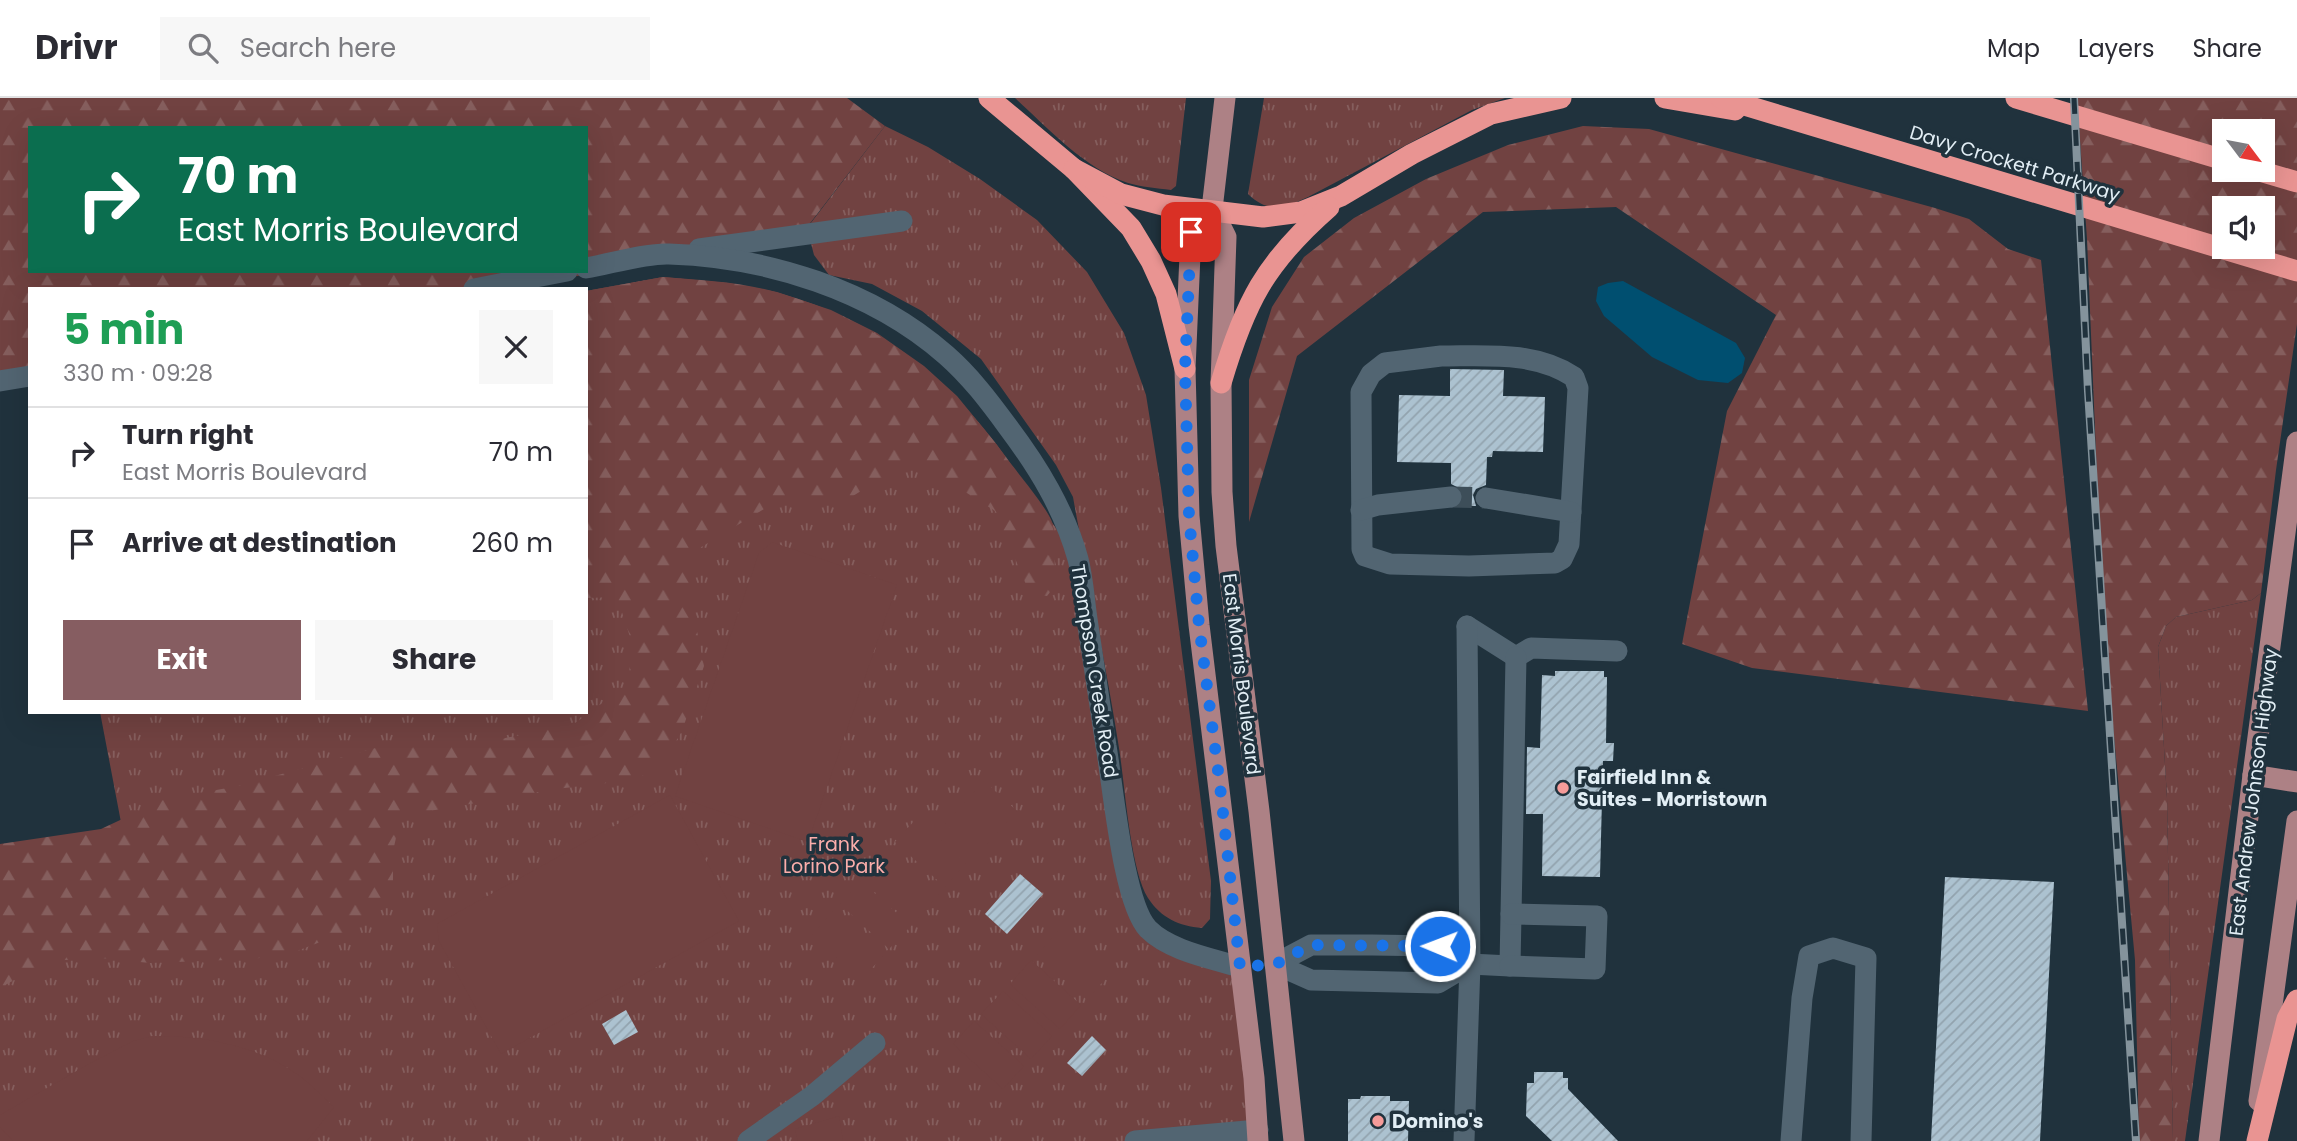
<!DOCTYPE html>
<meta charset="utf-8">
<style>
body{margin:0;font-family:Poppins,sans-serif;background:#f7f7f7;color:#2b2b33;height:100vh;display:flex;flex-direction:column;font-size:26px;white-space:nowrap}
*{box-sizing:border-box;margin:0}
p{font-size:23px;color:#7c7c81}
.icon{flex:none;width:38px;height:38px;fill:none;stroke:currentColor;stroke-width:2;stroke-linecap:round;stroke-linejoin:round}
.map{position:relative;flex:1;overflow:hidden}
.panel{position:absolute;left:28px;top:189px;width:560px;height:427px;display:flex;flex-direction:column;background:#fff;border-radius:0px;box-shadow:0 7px 28px #0002}
.panel>*{flex:none}
.banner{position:absolute;left:28px;top:28px;width:560px;height:147px;border-radius:0px;box-shadow:0 7px 28px #0002;background:#0b6e4f;color:#fff;overflow:hidden}
.needle{width:46px;rotate:122deg}
.tools{position:absolute;left:2212px;top:21px;display:grid;gap:14px}
.tools a{display:grid;place-items:center;width:63px;height:63px;border-radius:0px;background:#fff;box-shadow:0 7px 28px #0002;font-size:35px}
.pin{position:absolute;display:grid;place-items:center;width:60px;height:60px;color:#fff;margin:-30px;border-radius:14px;box-shadow:0 4px 10px #0006}
.me{position:absolute;width:77px;margin:-38px;rotate:271deg;stroke-linejoin:round;filter:drop-shadow(0 0 5px #0008)}
.turn{display:flex;align-items:center;gap:24px;height:147px;padding:0 35px;font-size:32px}
.turn .icon{width:91px;height:91px;stroke-width:2.5}
.turn b{display:block;font-size:49px;line-height:60px}
.round{display:grid;place-items:center;flex:none;width:74px;height:74px;border-radius:0px;background:#f7f7f7}
.summary{display:flex;align-items:center;justify-content:space-between;height:119px;padding:0 35px}
h1{font-size:42px;font-weight:700;line-height:52px;color:#1e9e55}
.primary-button{display:flex;gap:14px;margin-top:auto;padding:14px 35px}
.primary-button a{flex:1;height:80px;border-radius:0px;background:#865d61;color:#fff;font-size:28px;font-weight:700;line-height:80px;text-align:center}
.primary-button a+a{background:#f7f7f7;color:#2b2b33}
ul{padding:0;list-style:none}
li{display:flex;align-items:center;gap:21px;height:91px;padding:0 35px;border-top:2px solid #e1e1e2}
li div{flex:1}
li b{display:block;font-size:26px}
li em{font-style:normal}
header{display:flex;align-items:center;gap:42px;box-sizing:border-box;height:98px;padding:0 35px;background:#fff;border-bottom:2px solid #e1e1e2}
header strong{font-size:33px}
nav{display:flex;gap:38px;margin-inline-start:auto;font-size:24px}
.search{width:490px;height:63px;background:#f7f7f7;display:flex;align-items:center;gap:18px;box-sizing:border-box;padding:0 24px;border-radius:0px;color:#7c7c81;font-size:26px}
.map>svg:first-child{display:block}
.grass{fill:url(#grass-tufts)}
.forest{fill:url(#forest-firs);fill-rule:evenodd}
.garden{fill:#714241}
.water{fill:#004f70}
.building{fill:url(#building-hatch)}
.lines{fill:none;stroke-linecap:round;stroke-linejoin:round}
.minor-tunnel{stroke:#3d4e59;stroke-width:21;stroke-dasharray:21 10;stroke-linecap:butt}
.minor{stroke:#526572;stroke-width:21}
.major{stroke:#ad8185;stroke-width:21}
.highway{stroke:#e99492;stroke-width:21}
.rail-casing{stroke:#84939c;stroke-width:8}
.rail{stroke:#20323d;stroke-width:5;stroke-dasharray:16;stroke-linecap:butt}
.route{stroke:#1a73e8;stroke-width:12;stroke-dasharray:0 21.6}
.poi-dot{fill:#f59b99;stroke:#20323d;stroke-width:2.5}
.labels{text-anchor:middle;stroke-width:7;stroke-linejoin:round;paint-order:stroke}
.street-label{font-size:19px;fill:#e2eef5;stroke:#20323d}
.poi-label{font-size:19px;font-weight:bold;fill:#e2eef5;stroke:#20323d;text-anchor:start}
.park-label{font-size:19px;fill:#fcaeab;stroke:#20323d}
</style>
<header>
<strong>Drivr</strong>
<div class="search"><svg class="icon" aria-label="search" viewBox="0 0 24 24"><circle cx="10" cy="10" r="6"/><path d="M15 15l6 6"/></svg>Search here</div>
<nav><a>Map</a><a>Layers</a><a>Share</a></nav>
</header>
<div class="map">
<svg width="2297" height="1043" viewBox="0 0 2297 1043">
<defs>
<pattern id="grass-tufts" width="24" height="20" patternUnits="userSpaceOnUse" patternTransform="scale(1.75)"><rect width="24" height="20" fill="#714241"/><path d="M3 7l-1-3M5 7V3M7 7l1-3M15 17l-1-3M17 17v-4M19 17l1-3" fill="none" stroke="#855e5d"/></pattern>
<pattern id="forest-firs" width="22" height="20" patternUnits="userSpaceOnUse" patternTransform="scale(1.75)"><rect width="22" height="20" fill="#714241"/><path d="M5 1l3.5 6h-7zM16 11l3.5 6h-7z" fill="#855e5d"/></pattern>
<pattern id="building-hatch" width="6" height="6" patternUnits="userSpaceOnUse" patternTransform="scale(1.75)"><rect width="6" height="6" fill="#acc2d0"/><path d="M-1 1l2-2M0 6l6-6M5 7l2-2" fill="none" stroke="#92a3ae"/></pattern>
</defs>
<rect width="100%" height="100%" fill="#20323d"/>
<g class="grass">
<path d="M1015,0h171l-10,88 -5,4c-14,-2 -30,-3 -43,-7 -44,-15 -80,-55 -113,-85z"/>
<path d="M1264,0h241l-33,12 -164,87c-24,11 -39,17 -60,-3z"/>
<path d="M885,28l43,21 52,32 57,41 50,52 37,61 22,62 15,93 50,393 -1,38 -8,9c-23,-2 -41,-10 -54,-30 -18,-29 -23,-113 -29,-150 -13,-84 -31,-167 -46,-251l-17,-32 -75,-106 -59,-48 -50,-27 -43,-9 -15,-20 -7,-27z"/>
<polygon points="663,179 728,185 777,194 831,212 877,235 924,268 957,298 997,347 1078,461 1098,595 1147,831 1240,869 1258,1032 1135,1043 0,1043 0,766 124,740 100,614 586,614 586,193"/>
<polygon points="2261,495 2185,1043 2173,1043 2167,700 2158,549 2166,528 2176,519 2252,502"/>
</g>
<g class="forest">
<path d="M0,0h847l38,28 -84,109 -294,54h-477v87l-30,5zM30,30h556v143h-556z"/>
<path d="M2077,0h220v226l-21,146 -15,123 -9,7 -76,17 -10,9 -8,21 9,151 6,343h-34l-4,-181 -32,-341 -16,-380zM2224,33h39v39h-39zM2224,110h39v39h-39z"/>
<polygon points="1583,28 1649,31 1935,110 1969,121 2008,151 2041,162 2088,613 1752,570 1682,546 1727,313 1776,217 1616,109 1483,114 1297,258 1249,424 1249,282 1272,209 1304,159 1354,120 1426,81 1508,47"/>
<path d="M663,179c39,3 79,5 116,16 98,27 168,83 227,164 10,14 42,52 46,65 4,12 2,50 3,64l-8,10 -17,-2 -35,-83 -53,-34 -34,-15 -60,37 -64,-2 -86,52 -9,42 15,75 -22,65 -24,40 -34,10 -68,8 -155,27 -8,35v32l-10,22 -12,13 -30,16 -52,20 -37,5 -102,4 -50,-5 -52,3 -48,27v-144l101,-15 64,-30 74,-13 147,-41 105,-4 83,-17 54,-40 4,-41 -15,-46 -31,1v-307z"/>
</g>
<g class="garden">
<polygon points="772,444 897,487 808,744 675,698 759,455"/>
<polygon points="984,683 1017,713 978,756 945,726"/>
<polygon points="670,697 739,823 501,956 439,843 437,826"/>
<polygon points="917,720 966,765 945,789 895,744"/>
<polygon points="889,751 939,796 918,820 868,775"/>
<polygon points="861,783 911,828 889,851 840,806"/>
<polygon points="833,813 883,858 861,882 812,837"/>
<polygon points="1058,833 1108,878 1087,902 1037,857"/>
<polygon points="1031,862 1081,907 1060,931 1010,886"/>
<polygon points="1003,893 1052,938 1031,961 981,916"/>
<polygon points="974,923 1024,968 1003,991 953,946"/>
<path d="M152,938c49,-1 104,9 145,38 14,10 25,22 37,33l-27,34h-294l-13,-14v-12l87,-50 46,-24z"/>
<polygon points="839,1018 843,1043 798,1043 795,1031"/>
</g>
<polygon class="water" points="1623,183 1736,245 1745,260 1742,275 1728,285 1698,282 1652,259 1604,218 1596,203 1598,189 1608,185"/>
<g class="building">
<polygon points="1450,271 1504,272 1503,298 1545,299 1543,354 1493,353 1492,359 1487,359 1486,387 1476,391 1473,397 1476,408 1460,408 1464,397 1461,391 1451,386 1451,365 1397,364 1399,297 1450,298"/>
<polygon points="1555,573 1604,573 1604,579 1607,579 1606,645 1614,645 1613,663 1603,663 1600,779 1542,778 1543,716 1526,716 1527,649 1540,650 1542,577 1555,578"/>
<polygon points="1020,776 1043,796 1007,836 985,816"/>
<polygon points="1945,779 2054,784 2040,1043 1931,1043"/>
<polygon points="626,912 638,934 614,947 602,926"/>
<polygon points="1092,938 1106,952 1082,978 1067,965"/>
<polygon points="1534,974 1563,974 1563,980 1568,980 1568,991 1618,1043 1552,1043 1526,1018 1527,985 1534,985"/>
<polygon points="1361,998 1390,998 1390,1003 1409,1003 1408,1043 1348,1043 1348,1001 1360,1001"/>
</g>
<g class="lines">
<polyline class="minor-tunnel" points="1451,399 1486,400"/>
<g class="minor">
<polyline points="699,151 902,123"/>
<path d="M586,170c24,-4 60,-15 83,-14 98,3 203,36 277,101 24,21 43,46 62,72 30,40 56,82 70,132 5,19 6,40 9,60 6,42 13,85 19,127 7,39 17,157 42,183 22,22 63,29 92,38"/>
<polyline points="474,191 567,173"/>
<path d="M1441,258c45,0 94,-5 133,21l4,11 -9,156 -7,15 -7,4 -86,3 -79,-2 -25,-8 -3,-7 -1,-157 10,-18 14,-11z"/>
<polyline points="0,283 30,278"/>
<polyline points="1486,400 1571,414"/>
<polyline points="1361,412 1378,407 1451,399"/>
<polyline points="1467,528 1516,559 1531,550 1617,553"/>
<polyline points="1275,866 1311,847 1372,847 1440,848 1470,866 1510,868 1516,559"/>
<polyline points="1275,866 1311,882 1438,885 1470,866"/>
<polyline points="1510,868 1595,871 1597,818 1511,816"/>
<polyline points="748,1043 812,998 875,945"/>
<polyline points="1135,1043 1258,1032"/>
<polyline points="1464,1043 1470,866 1467,528"/>
<polyline points="1791,1043 1802,900 1809,858 1833,850 1866,860 1861,1043"/>
</g>
<g class="major">
<polyline points="1225,0 1212,111 1226,139 1221,285 1222,394 1226,448 1259,713 1294,1043"/>
<polyline points="1212,111 1191,134 1185,271 1189,418 1199,527 1254,980 1258,1043"/>
<polyline points="2253,677 2297,684"/>
<polyline points="2259,1003 2297,723"/>
<polyline points="2209,1043 2253,677 2297,344"/>
</g>
<g class="highway">
<polyline points="989,0 1074,71 1131,130 1151,163 1166,196 1185,271"/>
<polyline points="1665,0 1735,12"/>
<polyline points="1721,0 2297,173"/>
<polyline points="2016,0 2224,62"/>
<polyline points="1074,71 1121,96 1163,107 1263,119 1301,114 1341,98 1412,56 1491,16 1561,0"/>
<polyline points="2256,72 2297,84"/>
<path d="M1221,285c24,-81 44,-120 108,-176"/>
<polyline points="2257,1043 2287,921 2297,902"/>
</g>
<defs>
<polyline id="rail" points="2074,0 2088,293 2136,1043"/>
</defs>
<use href="#rail" class="rail-casing"/>
<use href="#rail" class="rail"/>
</g>
<g class="lines">
<polyline class="route" points="1191,134 1185,271 1189,418 1199,527 1220,688 1240,869 1276,866 1311,847 1440,848"/>
</g>
<g class="poi-dot">
<circle cx="1563" cy="690" r="7"/>
<circle cx="1378" cy="1023" r="7"/>
</g>
<g class="labels">
<g class="street-label">
<text transform="translate(2015 65) rotate(17)" y="7">Davy Crockett Parkway</text>
<text transform="translate(1095 573) rotate(81)" y="7">Thompson Creek Road</text>
<text transform="translate(1242 576) rotate(83)" y="7">East Morris Boulevard</text>
<text transform="translate(2253 694) rotate(-83)" y="7">East Andrew Johnson Highway</text>
</g>
<g class="poi-label">
<text x="1577" y="686">Fairfield Inn &amp;<tspan x="1577" dy="22">Suites - Morristown</tspan></text>
<text x="1392" y="1030">Domino's</text>
</g>
<g class="park-label">
<text x="834" y="753">Frank<tspan x="834" dy="22">Lorino Park</tspan></text>
</g>
</g>
</svg>
<div class="tools">
<a><svg class="needle" viewBox="-14 -14 28 28"><path d="M0-13l5 13h-10z" fill="#e53935"/><path d="M0 13l5-13h-10z" fill="#7c7c81"/></svg></a>
<a><svg class="icon" aria-label="sound" viewBox="0 0 24 24"><path d="M4 9h4l5-4v14l-5-4H4zM17 9q2 3 0 6"/></svg></a>
</div>
<div class="pin" style="left:1191px;top:134px;background:#d93025"><svg class="icon" aria-label="arrive" viewBox="0 0 24 24"><path d="M6 21V4h12l-3 4 3 4H6"/></svg></div>
<svg class="me" style="left:1440px;top:848px" viewBox="-20 -20 40 40"><circle r="17" fill="#1a73e8" stroke="#fff" stroke-width="3"/><path d="M0-11L8 9 0 5-8 9z" fill="#fff"/></svg>
<div class="banner">
<div class="turn"><svg class="icon" aria-label="right" viewBox="0 0 24 24"><path d="M7 20v-9h11M14 6l5 5-5 5"/></svg><div><b>70 m</b>East Morris Boulevard</div></div>
</div>
<section class="panel">
<div class="summary"><div><h1>5 min</h1><p>330 m · 09:28</p></div><a class="round"><svg class="icon" aria-label="close" viewBox="0 0 24 24"><path d="M6 6l12 12M18 6L6 18"/></svg></a></div>
<ul>
<li><svg class="icon" aria-label="right" viewBox="0 0 24 24"><path d="M7 20v-9h11M14 6l5 5-5 5"/></svg><div><b>Turn right</b><p>East Morris Boulevard</p></div><em>70 m</em></li>
<li><svg class="icon" aria-label="arrive" viewBox="0 0 24 24"><path d="M6 21V4h12l-3 4 3 4H6"/></svg><div><b>Arrive at destination</b></div><em>260 m</em></li>
</ul>
<div class="primary-button"><a>Exit</a><a>Share</a></div>
</section>
</div>
